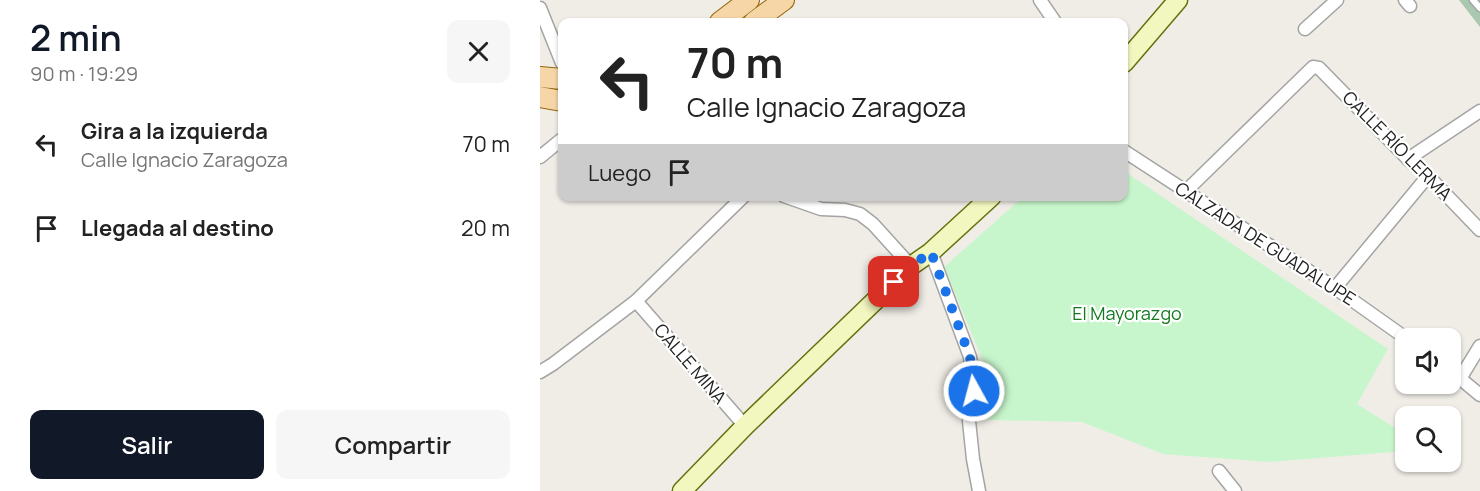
<!DOCTYPE html>
<html lang="es">
<meta charset="utf-8">
<style>
body{margin:0;font-family:Manrope,sans-serif;background:#f6f6f6;color:#222;height:100vh;display:flex;flex-direction:column;font-size:22px;white-space:nowrap}
*{box-sizing:border-box;margin:0}
p{font-size:20px;color:#767676}
.icon{flex:none;width:33px;height:33px;fill:none;stroke:currentColor;stroke-width:2;stroke-linecap:round;stroke-linejoin:round}
.map{position:relative;flex:1;overflow:hidden}
.drawer{display:flex;flex-direction:column;background:#fff;width:540px}
.drawer>*{flex:none}
.top-card{position:absolute;left:18px;top:18px;width:570px;height:183px;border-radius:12px;box-shadow:0 2px 4px #0004;background:#fff;color:#222;overflow:hidden}
.tools{position:absolute;left:855px;top:328px;display:grid;gap:12px}
.tools a{display:grid;place-items:center;width:66px;height:66px;border-radius:12px;background:#fff;box-shadow:0 2px 4px #0004;font-size:30px}
.pin{position:absolute;display:grid;place-items:center;width:51px;height:51px;color:#fff;margin:-26px;border-radius:12px;box-shadow:0 3px 9px #0006}
.me{position:absolute;width:66px;margin:-33px;rotate:353deg;stroke-linejoin:round;filter:drop-shadow(0 0 4px #0008)}
.turn{display:flex;align-items:center;gap:21px;height:126px;padding:0 30px;font-size:27px}
.turn .icon{width:78px;height:78px;stroke-width:2.5}
.turn b{display:block;font-size:42px;line-height:51px}
.then{display:flex;align-items:center;height:57px;padding:0 30px;background:#0003;gap:12px;font-size:22px}
.round{display:grid;place-items:center;flex:none;width:63px;height:63px;border-radius:12px;background:#f6f6f6}
.overview{display:flex;align-items:center;justify-content:space-between;height:102px;padding:0 30px}
h1{font-size:36px;font-weight:600;line-height:45px;color:#111827}
.primary-button{display:flex;gap:12px;margin-top:auto;padding:12px 30px}
.primary-button a{flex:1;height:69px;border-radius:12px;background:#111827;color:#fff;font-size:24px;font-weight:600;line-height:69px;text-align:center}
.primary-button a+a{background:#f6f6f6;color:#222}
ul{padding:0;list-style:none}
li{display:flex;align-items:center;gap:18px;height:84px;padding:0 30px}
li div{flex:1}
li b{display:block;font-size:22px}
li em{font-style:normal}
main{display:flex;flex:1;min-height:0}
.map>svg:first-child{display:block}
.cemetery{fill:#aac7af}
.park{fill:#c8f6cc}
.lines{fill:none;stroke-linecap:round;stroke-linejoin:round}
.service-casing{stroke:#a4a4a4;stroke-width:9}
.minor-casing{stroke:#a4a4a4;stroke-width:15}
.secondary-casing{stroke:#64710c;stroke-width:21}
.primary-casing{stroke:#92680a;stroke-width:22}
.service{stroke:#fff;stroke-width:6}
.minor{stroke:#fff;stroke-width:12}
.secondary{stroke:#f2f6bf;stroke-width:18}
.primary{stroke:#f6d5a6;stroke-width:20}
.route{stroke:#1a73e8;stroke-width:10;stroke-dasharray:0 18}
.labels{text-anchor:middle;stroke-width:4.5;stroke-linejoin:round;paint-order:stroke}
.street-label{font-size:18px;fill:#202020;stroke:#fff}
.park-label{font-size:18px;fill:#13791e;stroke:#fff}
</style>
<main>
<section class="drawer">
<div class="overview"><div><h1>2 min</h1><p>90 m · 19:29</p></div><a class="round"><svg class="icon" aria-label="close" viewBox="0 0 24 24"><path d="M6 6l12 12M18 6L6 18"/></svg></a></div>
<ul>
<li><svg class="icon" aria-label="left" viewBox="0 0 24 24"><path d="M17 20v-9H6M10 6l-5 5 5 5"/></svg><div><b>Gira a la izquierda</b><p>Calle Ignacio Zaragoza</p></div><em>70 m</em></li>
<li><svg class="icon" aria-label="arrive" viewBox="0 0 24 24"><path d="M6 21V4h12l-3 4 3 4H6"/></svg><div><b>Llegada al destino</b></div><em>20 m</em></li>
</ul>
<div class="primary-button"><a>Salir</a><a>Compartir</a></div>
</section>
<div class="map">
<svg width="940" height="491" viewBox="0 0 940 491">
<rect width="100%" height="100%" fill="#f0ede7"/>
<polygon class="cemetery" points="919,0 940,0 940,27"/>
<polygon class="park" points="584,171 848,349 817,404 865,434 865,451 730,462 623,454 542,422 448,420 453,385 404,267 483,197 584,196"/>
<g class="lines">
<defs>
<polyline id="service" points="933,0 940,8"/>
<g id="minor">
<polyline points="500,0 515,22"/>
<polyline points="865,0 870,6"/>
<polyline points="0,8 22,63"/>
<polyline points="765,29 797,0"/>
<polyline points="584,151 795,288 867,339"/>
<polyline points="0,157 22,139"/>
<polyline points="868,159 940,111"/>
<polyline points="645,192 773,67 779,68 868,159 888,176 940,230"/>
<polyline points="244,196 281,209 305,210 320,214 333,224 371,266"/>
<polyline points="391,252 430,357 434,391 429,421 433,459 439,491"/>
<polyline points="795,288 888,176"/>
<polyline points="96,301 205,426"/>
<polyline points="910,370 940,395"/>
<polyline points="0,372 13,364 96,301 204,196"/>
<polyline points="921,377 940,346"/>
<polyline points="679,471 695,491"/>
</g>
<g id="secondary">
<polyline points="584,63 638,0"/>
<polyline points="142,491 205,426 371,266 391,252 452,196"/>
</g>
<g id="primary">
<polyline points="180,22 209,0"/>
<polyline points="214,22 244,0"/>
<polyline points="0,77 22,79"/>
<polyline points="0,97 22,101"/>
</g>
</defs>
<use href="#service" class="service-casing"/>
<use href="#minor" class="minor-casing"/>
<use href="#secondary" class="secondary-casing"/>
<use href="#primary" class="primary-casing"/>
<use href="#service" class="service"/>
<use href="#minor" class="minor"/>
<use href="#secondary" class="secondary"/>
<use href="#primary" class="primary"/>
</g>
<g class="lines">
<polyline class="route" points="354,282 371,266 391,252 430,357 434,391"/>
</g>
<g class="labels">
<g class="street-label">
<text transform="translate(857 146) rotate(45)" y="6">CALLE RÍO LERMA</text>
<text transform="translate(725 244) rotate(33)" y="6">CALZADA DE GUADALUPE</text>
<text transform="translate(150 364) rotate(49)" y="6">CALLE MINA</text>
</g>
<g class="park-label">
<text x="587" y="320">El Mayorazgo</text>
</g>
</g>
</svg>
<div class="tools">
<a><svg class="icon" aria-label="sound" viewBox="0 0 24 24"><path d="M4 9h4l5-4v14l-5-4H4zM17 9q2 3 0 6"/></svg></a>
<a><svg class="icon" aria-label="search" viewBox="0 0 24 24"><circle cx="10" cy="10" r="6"/><path d="M15 15l6 6"/></svg></a>
</div>
<div class="pin" style="left:354px;top:282px;background:#d93025"><svg class="icon" aria-label="arrive" viewBox="0 0 24 24"><path d="M6 21V4h12l-3 4 3 4H6"/></svg></div>
<svg class="me" style="left:434px;top:391px" viewBox="-20 -20 40 40"><circle r="17" fill="#1a73e8" stroke="#fff" stroke-width="3"/><path d="M0-11L8 9 0 5-8 9z" fill="#fff"/></svg>
<div class="top-card">
<div class="turn"><svg class="icon" aria-label="left" viewBox="0 0 24 24"><path d="M17 20v-9H6M10 6l-5 5 5 5"/></svg><div><b>70 m</b>Calle Ignacio Zaragoza</div></div>
<div class="then">Luego<svg class="icon" aria-label="arrive" viewBox="0 0 24 24"><path d="M6 21V4h12l-3 4 3 4H6"/></svg></div>
</div>
</div>
</main>
